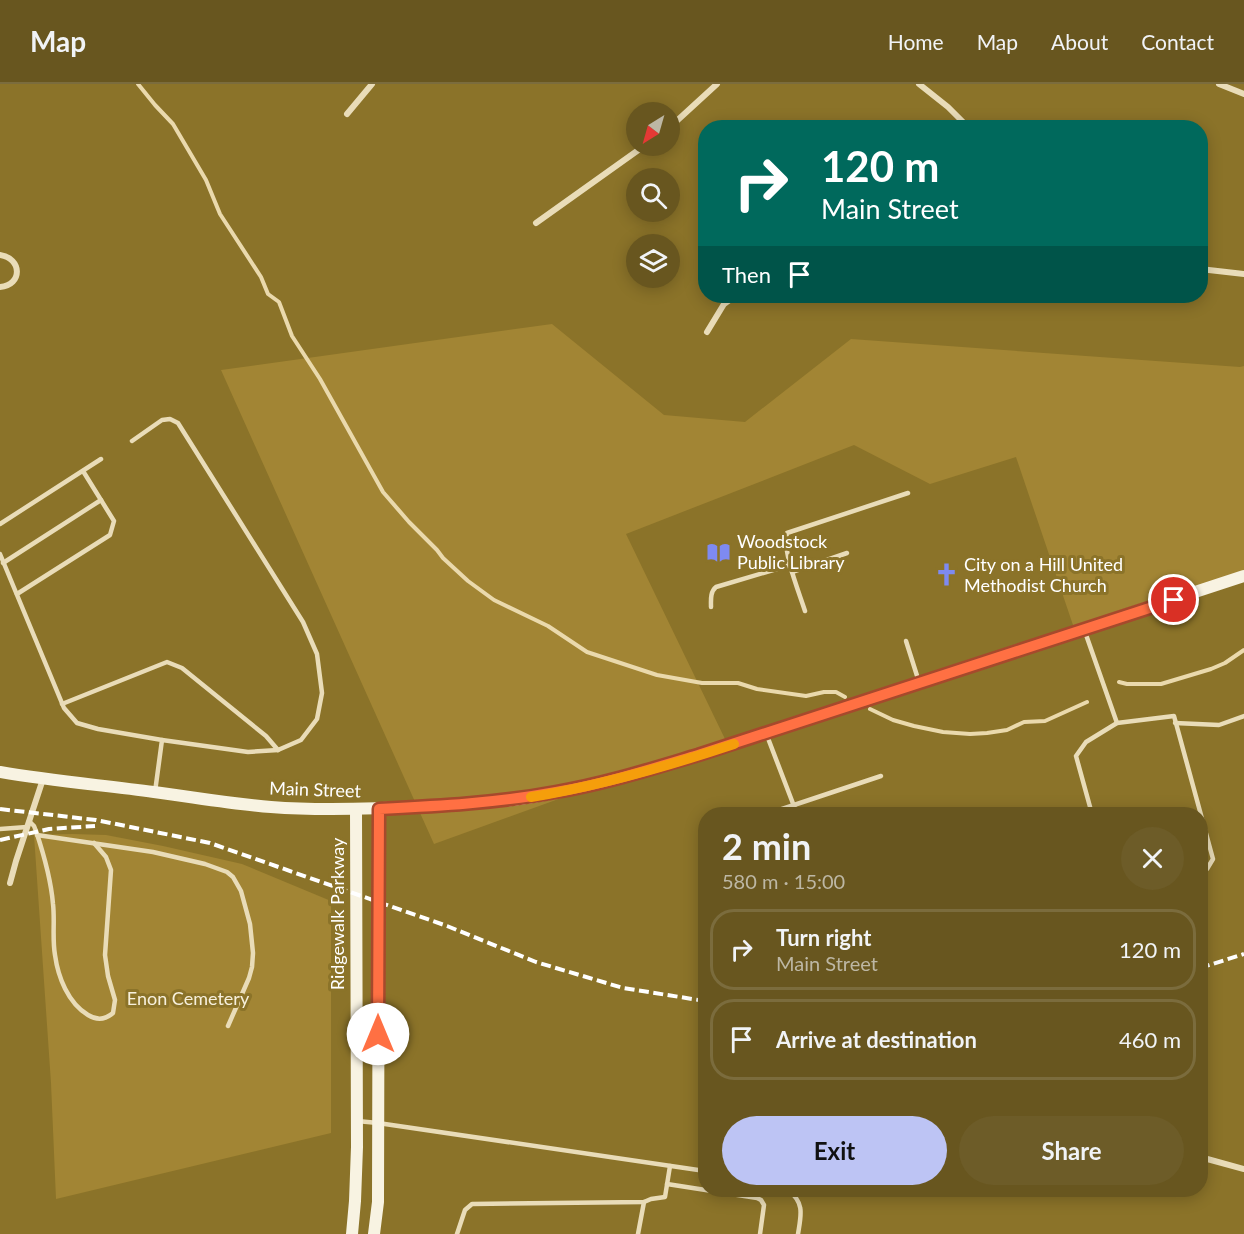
<!DOCTYPE html>
<meta charset="utf-8">
<style>
body{margin:0;font-family:Lato,sans-serif;background:#6d5c28;color:#f1f3f6;height:100vh;display:flex;flex-direction:column;font-size:22px;white-space:nowrap}
*{box-sizing:border-box;margin:0}
p{font-size:20px;color:#bdb7a4}
.icon{flex:none;width:33px;height:33px;fill:none;stroke:currentColor;stroke-width:2;stroke-linecap:round;stroke-linejoin:round}
.map{position:relative;flex:1;overflow:hidden}
.sheet{position:absolute;left:698px;top:723px;width:510px;height:390px;display:flex;flex-direction:column;background:#68561f;border-radius:24px;box-shadow:0 3px 15px #0003}
.sheet>*{flex:none}
.hud{position:absolute;left:698px;top:36px;width:510px;height:183px;border-radius:24px;box-shadow:0 3px 15px #0003;background:#00695c;color:#fff;overflow:hidden}
.needle{width:39px;rotate:217deg}
.tools{position:absolute;left:626px;top:18px;display:grid;gap:12px}
.tools a{display:grid;place-items:center;width:54px;height:54px;border-radius:50%;background:#68561f;box-shadow:0 3px 15px #0003;font-size:30px}
.pin{position:absolute;display:grid;place-items:center;width:51px;height:51px;color:#fff;margin:-26px;border:3px solid #fff;border-radius:50%;box-shadow:0 2px 6px #0007}
.me{position:absolute;width:66px;margin:-33px;rotate:0deg;stroke-linejoin:round;filter:drop-shadow(0 0 4px #0008)}
.turn{display:flex;align-items:center;gap:21px;height:126px;padding:0 24px;font-size:27px}
.turn .icon{width:78px;height:78px;stroke-width:2.5}
.turn b{display:block;font-size:42px;line-height:51px}
.then{display:flex;align-items:center;height:57px;padding:0 24px;background:#0003;gap:12px;font-size:22px}
.round{display:grid;place-items:center;flex:none;width:63px;height:63px;border-radius:32px;background:#6d5c28}
.overview{display:flex;align-items:center;justify-content:space-between;height:102px;padding:0 24px}
h1{font-size:36px;font-weight:700;line-height:45px}
.primary-button{display:flex;gap:12px;margin-top:auto;padding:12px 24px}
.primary-button a{flex:1;height:69px;border-radius:36px;background:#bdc4f4;color:#111;font-size:24px;font-weight:700;line-height:69px;text-align:center}
.primary-button a+a{background:#6d5c28;color:#f1f3f6}
ul{padding:0;list-style:none}
li{display:flex;align-items:center;gap:18px;height:81px;margin:0 12px 9px;padding:0 12px;border:3px solid #7b6c3d;border-radius:24px}
li div{flex:1}
li b{display:block;font-size:22px}
li em{font-style:normal}
header{display:flex;align-items:center;gap:36px;box-sizing:border-box;height:84px;padding:0 30px;background:#68561f;border-bottom:2px solid #7b6c3d}
header strong{font-size:28px}
nav{display:flex;gap:33px;margin-inline-start:auto;font-size:21px}
.map>svg:first-child{display:block}
.green{fill:#a28534}
.lines{fill:none;stroke-linecap:round;stroke-linejoin:round}
.stream{stroke:#ead9ac;stroke-width:4}
.lane{stroke:#e9dcb8;stroke-width:4.5}
.street{stroke:#e9dcb8;stroke-width:6}
.secondary{stroke:#f8f3e2;stroke-width:12}
.rail{stroke:#fff;stroke-width:4;stroke-dasharray:10 4.5;stroke-linecap:butt}
.route-casing{stroke:#a6492c;stroke-width:15}
.route{stroke:#ff7043;stroke-width:10}
.slow{stroke:#f59e0b;stroke-width:10}
.labels{text-anchor:middle;stroke-width:6;stroke-linejoin:round;paint-order:stroke}
.poi-label{font-size:18px;fill:#fff;stroke:#8b7329;text-anchor:start}
.street-label{font-size:18px;fill:#fff;stroke:#8b7329}
.park-label{font-size:18px;fill:#f7f0dc;stroke:#8b7329}
</style>
<header>
<strong>Map</strong>
<nav><a>Home</a><a>Map</a><a>About</a><a>Contact</a></nav>
</header>
<div class="map">
<svg width="1244" height="1150" viewBox="0 0 1244 1150">
<rect width="100%" height="100%" fill="#8b7329"/>
<g class="green">
<polygon points="552,240 664,331 745,338 851,255 1240,283 1244,282 1244,488 1074,544 1016,373 930,400 854,361 626,450 725,655 434,760 221,286"/>
<polygon points="72,750 106,751 163,762 242,780 331,817 331,1049 56,1115 51,999 34,751"/>
</g>
<g class="lines">
<g class="stream">
<polyline points="138,0 155,21 173,40 206,96 220,130 261,193 268,210 279,218 292,252 320,295 383,408 409,438 437,466 443,474 468,497 494,516 548,542 587,568 657,591 702,599 738,599 757,605 806,612 824,608 836,608 845,613"/>
<polyline points="1119,598 1127,600 1161,600 1211,585 1225,579 1244,566"/>
<polyline points="870,625 893,636 914,642 943,648 970,650 987,649 1007,646 1024,638 1045,637 1087,618"/>
</g>
<g class="lane">
<polyline points="132,357 162,336 170,335 178,339 303,538 317,570 322,609 317,635 301,656 278,666 248,668 162,656"/>
<polyline points="0,440 101,375"/>
<polyline points="0,470 64,624 77,639 98,645 162,656 155,708"/>
<polyline points="3,479 101,416"/>
<polyline points="792,488 847,469"/>
<polyline points="17,510 110,451 114,437 83,387"/>
<path d="M711,523c0,-7 -1,-15 5,-20l74,-22"/>
<path d="M805,527c-6,-19 -23,-60 -18,-78l121,-40"/>
<polyline points="1084,545 1117,639"/>
<polyline points="906,557 919,598"/>
<polyline points="62,620 167,578 182,584 266,652 278,666"/>
<polyline points="1175,639 1219,641 1244,632"/>
<polyline points="766,649 797,730"/>
<polyline points="868,729 869,730"/>
<polyline points="767,730 881,692"/>
<polyline points="1092,730 1076,672 1086,658 1117,639 1174,632 1213,775 1207,785 1200,788"/>
<path d="M29,737l5,5 2,5c8,24 15,49 17,73 2,17 -1,34 2,51 3,22 13,48 33,60 8,5 17,5 25,-2l2,-13 -7,-24 -3,-21 6,-85 -5,-13 -12,-14"/>
<polyline points="0,745 27,743"/>
<polyline points="37,751 153,768 205,780 227,788 233,793 241,807 250,840 253,869 252,883 249,894 228,942"/>
<polyline points="357,1037 378,1039 705,1087"/>
<polyline points="667,1100 757,1114 761,1116 764,1121 760,1150"/>
<path d="M788,1106c17,13 13,25 10,44"/>
<polyline points="457,1150 465,1126 472,1120 644,1118 651,1115 665,1113 670,1082"/>
<polyline points="638,1150 644,1118"/>
</g>
<g class="street">
<polyline points="919,0 948,23 969,44"/>
<polyline points="1219,0 1244,10"/>
<polyline points="347,30 372,0"/>
<polyline points="669,44 717,0"/>
<polyline points="536,139 644,62"/>
<path d="M0,171c22,3 23,30 0,32"/>
<polyline points="1200,185 1244,190"/>
<polyline points="707,248 724,220 735,212"/>
<polyline points="10,799 16,777 43,695"/>
<polyline points="1200,1073 1244,1085"/>
</g>
<g class="secondary">
<path d="M0,688c51,9 102,13 154,20 39,5 78,12 117,15 52,4 103,2 155,-1 28,-1 57,-3 86,-6 63,-8 125,-27 186,-45l546,-179"/>
<polyline points="352,1150 355,1117 357,1063 356,726"/>
<polyline points="374,1150 378,1118 379,725"/>
</g>
<g class="rail">
<polyline points="0,725 96,736 210,759 447,842 536,878 623,904 705,917"/>
<polyline points="0,756 49,745 95,742"/>
<polyline points="1200,884 1244,870"/>
</g>
</g>
<g class="lines">
<defs>
<path id="route" d="M378,950l1,-225c59,-3 118,-6 177,-17 48,-8 95,-23 142,-37l476,-155"/>
</defs>
<use href="#route" class="route-casing"/>
<use href="#route" class="route"/>
<path class="slow" d="M531,713c68,-11 137,-31 203,-53"/>
</g>
<defs>
<symbol id="library-bare" viewBox="-9 -9 18 18"><path d="M-6-4Q-3-5.5-.7-3.5V5Q-3 3-6 4ZM6-4Q3-5.5 .7-3.5V5Q3 3 6 4Z" fill="#7e8af1" stroke="#8b7329" stroke-width="2.5" paint-order="stroke"/></symbol>
<symbol id="church-bare" viewBox="-9 -9 18 18"><path d="M-1.2-6h2.4v3.5h3.3v2.4h-3.3V6h-2.4V-.1h-3.3v-2.4h3.3Z" fill="#7e8af1" stroke="#8b7329" stroke-width="2.5" paint-order="stroke"/></symbol>
</defs>
<g fill-rule="evenodd">
<use href="#library-bare" x="702" y="452" width="33" height="33"/>
<use href="#church-bare" x="930" y="474" width="33" height="33"/>
</g>
<g class="labels">
<g class="poi-label">
<text x="737" y="464">Woodstock<tspan x="737" dy="21">Public Library</tspan></text>
<text x="964" y="487">City on a Hill United<tspan x="964" dy="21">Methodist Church</tspan></text>
</g>
<g class="street-label">
<text transform="translate(315 706) rotate(2)" y="6">Main Street</text>
<text transform="translate(338 830) rotate(-90)" y="6">Ridgewalk Parkway</text>
</g>
<g class="park-label">
<text x="188" y="921">Enon Cemetery</text>
</g>
</g>
</svg>
<div class="tools">
<a><svg class="needle" viewBox="-14 -14 28 28"><path d="M0-13l5 13h-10z" fill="#e53935"/><path d="M0 13l5-13h-10z" fill="#bdb7a4"/></svg></a>
<a><svg class="icon" aria-label="search" viewBox="0 0 24 24"><circle cx="10" cy="10" r="6"/><path d="M15 15l6 6"/></svg></a>
<a><svg class="icon" aria-label="layers" viewBox="0 0 24 24"><path d="M12 4l9 5-9 5-9-5zM3 14l9 5 9-5"/></svg></a>
</div>
<div class="pin" style="left:1174px;top:516px;background:#d93025"><svg class="icon" aria-label="arrive" viewBox="0 0 24 24"><path d="M6 21V4h12l-3 4 3 4H6"/></svg></div>
<svg class="me" style="left:378px;top:950px" viewBox="-20 -20 40 40"><circle r="19" fill="#fff"/><path d="M0-13L10 11 0 6-10 11z" fill="#ff7043"/></svg>
<div class="hud">
<div class="turn"><svg class="icon" aria-label="right" viewBox="0 0 24 24"><path d="M7 20v-9h11M14 6l5 5-5 5"/></svg><div><b>120 m</b>Main Street</div></div>
<div class="then">Then<svg class="icon" aria-label="arrive" viewBox="0 0 24 24"><path d="M6 21V4h12l-3 4 3 4H6"/></svg></div>
</div>
<section class="sheet">
<div class="overview"><div><h1>2 min</h1><p>580 m · 15:00</p></div><a class="round"><svg class="icon" aria-label="close" viewBox="0 0 24 24"><path d="M6 6l12 12M18 6L6 18"/></svg></a></div>
<ul>
<li><svg class="icon" aria-label="right" viewBox="0 0 24 24"><path d="M7 20v-9h11M14 6l5 5-5 5"/></svg><div><b>Turn right</b><p>Main Street</p></div><em>120 m</em></li>
<li><svg class="icon" aria-label="arrive" viewBox="0 0 24 24"><path d="M6 21V4h12l-3 4 3 4H6"/></svg><div><b>Arrive at destination</b></div><em>460 m</em></li>
</ul>
<div class="primary-button"><a>Exit</a><a>Share</a></div>
</section>
</div>
